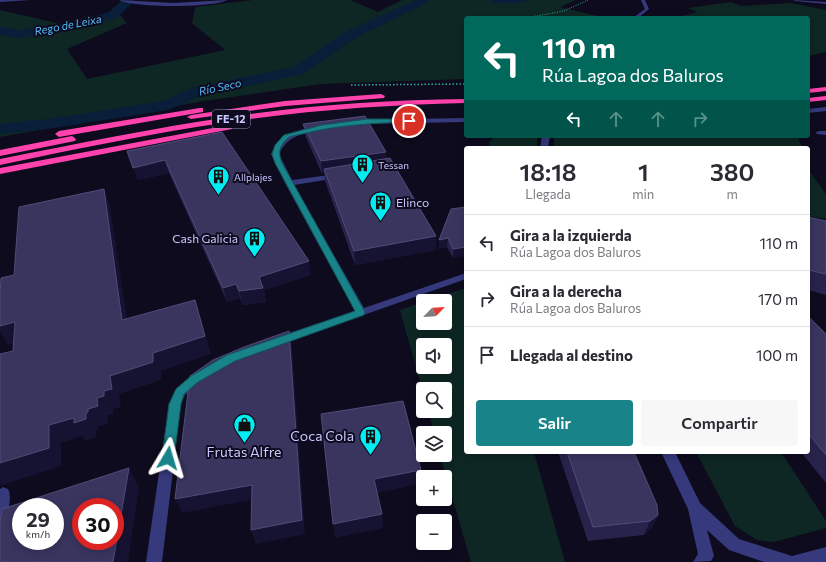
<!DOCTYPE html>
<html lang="es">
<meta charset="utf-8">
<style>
body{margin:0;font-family:Commissioner,sans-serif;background:#f7f7f7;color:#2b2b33;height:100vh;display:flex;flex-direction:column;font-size:15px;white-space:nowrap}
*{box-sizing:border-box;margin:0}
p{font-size:13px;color:#7c7c81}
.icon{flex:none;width:22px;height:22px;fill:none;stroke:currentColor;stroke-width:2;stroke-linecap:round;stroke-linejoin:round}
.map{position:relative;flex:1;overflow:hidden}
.side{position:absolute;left:464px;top:146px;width:346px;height:308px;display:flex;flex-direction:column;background:#fff;border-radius:4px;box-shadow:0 2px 10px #0003}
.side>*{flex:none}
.banner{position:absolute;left:464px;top:16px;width:346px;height:122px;border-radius:4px;box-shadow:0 2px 10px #0003;background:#00695c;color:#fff;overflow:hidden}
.needle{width:26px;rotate:66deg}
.fabs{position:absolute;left:416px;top:294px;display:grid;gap:8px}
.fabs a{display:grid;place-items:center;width:36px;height:36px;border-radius:4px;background:#fff;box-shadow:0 2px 10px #0003;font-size:20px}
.speed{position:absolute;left:12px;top:498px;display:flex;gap:8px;font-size:20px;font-weight:700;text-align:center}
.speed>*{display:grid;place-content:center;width:52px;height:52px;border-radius:50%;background:#fff;box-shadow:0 2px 10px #0003;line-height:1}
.speed small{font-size:10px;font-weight:400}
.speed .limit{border:6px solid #d22;background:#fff;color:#111}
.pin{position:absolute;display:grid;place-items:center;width:34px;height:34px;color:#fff;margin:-17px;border:2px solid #fff;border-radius:50%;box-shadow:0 1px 4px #0007}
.me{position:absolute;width:44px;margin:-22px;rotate:7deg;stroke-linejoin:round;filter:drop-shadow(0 0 3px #0008)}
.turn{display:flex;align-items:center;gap:14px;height:84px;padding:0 12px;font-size:18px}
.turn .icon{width:52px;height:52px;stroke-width:2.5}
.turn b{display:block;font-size:28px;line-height:34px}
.lanes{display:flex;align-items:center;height:38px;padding:0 12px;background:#0003;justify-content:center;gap:20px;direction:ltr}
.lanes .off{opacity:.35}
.eta{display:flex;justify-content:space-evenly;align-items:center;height:68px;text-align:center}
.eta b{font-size:24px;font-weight:600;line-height:28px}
.button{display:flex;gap:8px;margin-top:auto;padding:8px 12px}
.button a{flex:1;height:46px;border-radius:4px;background:#188389;color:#fff;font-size:16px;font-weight:600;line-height:46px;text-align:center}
.button a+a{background:#f7f7f7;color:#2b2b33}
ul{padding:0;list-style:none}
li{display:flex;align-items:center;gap:12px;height:56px;padding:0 12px;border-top:1px solid #e1e1e2}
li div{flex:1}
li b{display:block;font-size:15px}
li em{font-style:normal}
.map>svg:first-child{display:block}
.green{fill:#0e2724;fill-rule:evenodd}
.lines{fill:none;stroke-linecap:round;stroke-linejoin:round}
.river{fill:#081e39;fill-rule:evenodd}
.path-far1{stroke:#2cae9c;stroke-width:1;stroke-dasharray:1 1.5;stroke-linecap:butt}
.path{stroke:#2cae9c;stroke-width:1.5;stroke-dasharray:1.5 2;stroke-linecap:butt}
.minor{fill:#36397c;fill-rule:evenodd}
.highway{fill:#ff42ac;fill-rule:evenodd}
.wall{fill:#28234c}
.shaded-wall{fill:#161231}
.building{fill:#39355f;stroke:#504c78;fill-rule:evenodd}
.route{fill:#188389;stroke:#105559}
.labels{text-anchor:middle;stroke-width:4;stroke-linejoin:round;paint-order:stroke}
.far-poi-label{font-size:10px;fill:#c9c7ff;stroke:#0d0b1d;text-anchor:start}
.far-water-label{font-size:11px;font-style:italic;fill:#55beff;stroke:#0d0b1d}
.shield{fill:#0d0b1d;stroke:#918fbb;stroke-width:1}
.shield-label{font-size:11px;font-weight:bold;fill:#c9c7ff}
.poi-label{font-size:12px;fill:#c9c7ff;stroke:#0d0b1d;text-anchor:start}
.near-poi-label{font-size:14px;fill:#c9c7ff;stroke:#0d0b1d;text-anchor:end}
</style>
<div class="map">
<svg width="826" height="562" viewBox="0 0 826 562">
<rect width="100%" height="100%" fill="#0d0b1d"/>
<g class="green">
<polygon points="253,0 350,0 378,12 402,0 576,0 560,7 606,18 466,18 466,79 321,84 204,101 0,137 0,10 65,25 117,12 127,23 67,49 87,79 225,50 192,23 195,7"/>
<polygon points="731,2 741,6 791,3 826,10 826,52 808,56 808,18 676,18 697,12 688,8"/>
<polygon points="496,136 537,136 537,148 489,148 489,142"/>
<polygon points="554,136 798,136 802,148 554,148"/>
<polygon points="808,169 826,194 826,219 808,216"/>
<path d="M466,288v164h68l31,110h-94l-31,-107h5v-22h-11l-6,-22h17v-22h-22v4l-23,-83 23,-8v21h22v-22h-19zM423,345h22v22h-22z"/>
<polygon points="696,452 781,452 826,521 826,528 774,542 757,540 735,526"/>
</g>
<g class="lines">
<g class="river">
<polygon points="122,0 135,0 117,18 77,29 20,38 0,35 0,27 20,30 71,22 109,12"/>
<polygon points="416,0 431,0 429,2 355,38 304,74 203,95 168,110 48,129 0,134 0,124 48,119 164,101 192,88 294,67 345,32"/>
<polygon points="490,0 527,0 525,2 521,3 496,3 492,2"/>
</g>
<polyline class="path-far1" points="525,18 564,11 588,0"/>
<polyline class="path" points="351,85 466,84"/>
<g class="minor">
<polygon points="0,0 31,0 0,2"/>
<path d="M119,0l54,3 54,-3c-15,8 -93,8 -108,0z"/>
<polygon points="641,0 645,0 649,9 638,18 633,18 645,9"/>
<polygon points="793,0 826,2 826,4 795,1"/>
<polygon points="826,107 826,111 808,113 808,109"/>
<polygon points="466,118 466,122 356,124 353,122 356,120"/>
<path d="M317,126l2,1v2c-17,5 -32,7 -40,25l13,26 45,-6 4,2 -4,2 -43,7 70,123 102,-35v6l-188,66 -4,-1 -2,-3 2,-3 81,-27 -70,-128 -14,-29c10,-20 26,-24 46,-28z"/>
<polygon points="819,131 826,131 826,135 817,134 815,133"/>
<polygon points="542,136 550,136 548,148 540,148"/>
<polygon points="200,371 204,373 206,376 204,379 185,395 181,404 162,562 146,562 169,404 176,389 196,373"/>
<polygon points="661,452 675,452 700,503 739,539 792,556 826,547 826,562 764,562 729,550 707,530 714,556 711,561 693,562 698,554 688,509"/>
<path d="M3,487l5,2c4,8 1,21 -3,29l-5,2v-31z"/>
</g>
<g class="highway">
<polygon points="826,87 826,91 808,93 808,89"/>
<polygon points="381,94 385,96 384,98 285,106 191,119 187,117 191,115 285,101"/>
<polygon points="826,96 826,100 808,102 808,98"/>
<path d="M466,99v4c-79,2 -158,7 -236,19 -77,11 -154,27 -230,43v-6c76,-15 153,-31 230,-42 78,-12 157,-17 236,-18z"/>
<polygon points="200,108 203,108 203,112 59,137 55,134 59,131"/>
<polygon points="229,125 233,127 232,129 0,174 0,168"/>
<polygon points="72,136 76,139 75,141 0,156 0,150"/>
</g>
</g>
<g class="wall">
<polygon points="303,124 387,158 436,236 436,250 355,265 325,181 324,173 322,174 305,135"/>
<polygon points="222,132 311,275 264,290 266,302 243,305 240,298 227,302 169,173 138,180 127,151"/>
<polygon points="466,207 453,258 447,247 438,249"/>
<polygon points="808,217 826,221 826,295 808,290"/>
<polygon points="808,316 826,334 826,483 801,452 808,452"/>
<polygon points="558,452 634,452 658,515 651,529 644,535 588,541"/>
</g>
<g class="shaded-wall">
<polygon points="386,152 387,164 324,169 324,173 322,174 321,161"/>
<polygon points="165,160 169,173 138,180 133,168"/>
<polygon points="104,189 110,206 130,338 122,320"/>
<polygon points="436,236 436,250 355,265 354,251"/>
<polygon points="448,238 447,247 438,249 439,240"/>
<polygon points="466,247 466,256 453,258 453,249"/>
<polygon points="309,261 311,275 264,290 266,302 243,305 239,291 259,277"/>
<polygon points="236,284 240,298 227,302 223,288"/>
<polygon points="195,300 211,354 161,371 161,380 119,394 121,407 113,409 114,414 107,416 108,424 98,427 98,430 96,431 97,437 85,441 82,436 61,443 61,466 0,486 0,463 49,425 86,413 97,398 104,391 110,376 153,353"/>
<polygon points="15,322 25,340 8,345 0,332 0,326"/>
<polygon points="289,331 292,346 305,534 256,544 251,530"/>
<polygon points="129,468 139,487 128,562 113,562"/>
<polygon points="421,470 421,484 375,493 374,479"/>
<polygon points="252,485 256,499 182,513 175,499"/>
<polygon points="382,514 383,528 335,538 333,524"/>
<polygon points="658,515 651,529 644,535 650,521"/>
</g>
<g class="building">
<polygon points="365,116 386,152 321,161 303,124"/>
<polygon points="222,132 309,261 259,277 263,288 239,291 236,284 223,288 165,160 133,168 127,151"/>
<polygon points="390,158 436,236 354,251 324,169"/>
<polygon points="104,189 122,320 195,300 205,336 153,353 153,362 110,376 112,389 104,391 104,396 97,398 98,406 88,409 88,412 86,413 86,419 74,423 74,418 49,425 49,448 0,463 0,354 13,351 15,322 0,326 0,293 1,278 14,275 19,207"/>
<polygon points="466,207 466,247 453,249 448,238 439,240 451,209"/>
<polygon points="808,217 826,221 826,274 808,270"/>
<polygon points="808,316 826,334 826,455 808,433"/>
<polygon points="289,331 302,520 251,530 252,485 175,499 190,376 213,360 244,347"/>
<polygon points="403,401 421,470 374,479 382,514 333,524 321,414"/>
<polygon points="567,452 634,452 657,505 658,515 650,521 593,527"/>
<path d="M129,468l-16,94h-113v-38l2,-15zM21,507h34v34h-34zM81,507h34v34h-34z"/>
</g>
<path class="route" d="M367,119h42l3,2 -3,1c-35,1 -69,3 -103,11 -6,2 -14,2 -18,5 -9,8 -10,15 -6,25l83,149 -1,3 -129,46 -37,21 -14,12 -3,10 -7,54 -1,3 -5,2 -4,-2 -2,-3 7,-54 7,-15 15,-13 36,-21 128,-44 -80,-148 -3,-9 3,-9 9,-10 38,-10z"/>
<defs>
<symbol id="building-pin" viewBox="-11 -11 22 30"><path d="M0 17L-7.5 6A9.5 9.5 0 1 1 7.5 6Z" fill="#00eef2" stroke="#0d0b1d"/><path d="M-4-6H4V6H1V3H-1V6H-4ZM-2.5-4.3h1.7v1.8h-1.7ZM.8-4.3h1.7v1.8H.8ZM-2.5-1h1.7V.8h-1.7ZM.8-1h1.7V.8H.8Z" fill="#111"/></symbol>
<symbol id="shop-pin" viewBox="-11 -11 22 30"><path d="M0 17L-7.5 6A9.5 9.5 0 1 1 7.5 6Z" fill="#00eef2" stroke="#0d0b1d"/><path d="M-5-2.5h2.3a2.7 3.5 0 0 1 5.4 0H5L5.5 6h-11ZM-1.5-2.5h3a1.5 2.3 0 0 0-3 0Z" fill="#111"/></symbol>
</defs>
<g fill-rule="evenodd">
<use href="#building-pin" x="350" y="152" width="25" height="34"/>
<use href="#building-pin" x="206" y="164" width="25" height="34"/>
<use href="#building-pin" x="368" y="190" width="25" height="34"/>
<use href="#building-pin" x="242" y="226" width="25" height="34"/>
<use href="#shop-pin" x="232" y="412" width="25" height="34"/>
<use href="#building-pin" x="358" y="424" width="25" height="34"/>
</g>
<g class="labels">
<g class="far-poi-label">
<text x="378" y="169">Tessan</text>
<text x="234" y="181">Allplajes</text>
</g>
<g class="far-water-label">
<text transform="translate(68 25) rotate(-11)" y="4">Rego de Leixa</text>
<text transform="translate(220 87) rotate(-12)" y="4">Río Seco</text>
</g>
<rect class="shield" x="212" y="110" width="38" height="18" rx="3"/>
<g class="shield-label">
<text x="231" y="123">FE-12</text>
</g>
<g class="poi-label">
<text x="396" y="207">Elinco</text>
<text x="238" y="243" text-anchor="end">Cash Galicia</text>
</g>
<g class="near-poi-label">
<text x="354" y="441">Coca Cola</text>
<text x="244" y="457" text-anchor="middle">Frutas Alfre</text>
</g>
</g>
</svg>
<div class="fabs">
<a><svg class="needle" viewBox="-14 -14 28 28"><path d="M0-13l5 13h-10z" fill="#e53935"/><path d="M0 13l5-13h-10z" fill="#7c7c81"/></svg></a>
<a><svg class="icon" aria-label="sound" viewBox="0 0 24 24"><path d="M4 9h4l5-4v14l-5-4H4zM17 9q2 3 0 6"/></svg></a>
<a><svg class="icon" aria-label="search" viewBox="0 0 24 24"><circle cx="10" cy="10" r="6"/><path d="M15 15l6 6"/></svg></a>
<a><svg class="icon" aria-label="layers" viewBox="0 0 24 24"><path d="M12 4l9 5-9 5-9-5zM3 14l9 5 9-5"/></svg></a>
<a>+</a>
<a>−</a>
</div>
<div class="speed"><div>29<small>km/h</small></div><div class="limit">30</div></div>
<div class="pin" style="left:409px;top:121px;background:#d93025"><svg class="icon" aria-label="arrive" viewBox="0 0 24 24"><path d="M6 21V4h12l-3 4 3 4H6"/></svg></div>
<svg class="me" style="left:168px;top:458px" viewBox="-20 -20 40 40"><path d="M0-17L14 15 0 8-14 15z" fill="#188389" stroke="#fff" stroke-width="4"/></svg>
<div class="banner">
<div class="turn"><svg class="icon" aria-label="left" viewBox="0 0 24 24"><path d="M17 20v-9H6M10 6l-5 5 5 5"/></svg><div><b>110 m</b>Rúa Lagoa dos Baluros</div></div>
<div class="lanes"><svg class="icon" aria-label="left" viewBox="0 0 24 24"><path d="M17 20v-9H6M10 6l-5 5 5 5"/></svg><svg class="icon off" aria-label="ahead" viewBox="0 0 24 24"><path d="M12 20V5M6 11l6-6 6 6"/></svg><svg class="icon off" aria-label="ahead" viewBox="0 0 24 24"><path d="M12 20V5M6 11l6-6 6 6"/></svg><svg class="icon off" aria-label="right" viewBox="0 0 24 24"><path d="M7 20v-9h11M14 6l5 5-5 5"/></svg></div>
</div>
<section class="side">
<div class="eta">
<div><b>18:18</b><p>Llegada</p></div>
<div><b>1</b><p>min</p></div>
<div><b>380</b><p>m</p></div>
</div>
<ul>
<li><svg class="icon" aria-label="left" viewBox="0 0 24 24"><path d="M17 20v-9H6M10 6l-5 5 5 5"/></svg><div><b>Gira a la izquierda</b><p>Rúa Lagoa dos Baluros</p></div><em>110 m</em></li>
<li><svg class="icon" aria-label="right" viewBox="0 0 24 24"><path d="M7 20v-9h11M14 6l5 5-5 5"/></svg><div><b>Gira a la derecha</b><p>Rúa Lagoa dos Baluros</p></div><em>170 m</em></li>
<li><svg class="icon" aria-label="arrive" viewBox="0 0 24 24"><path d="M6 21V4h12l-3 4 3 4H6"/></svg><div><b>Llegada al destino</b></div><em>100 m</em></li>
</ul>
<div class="button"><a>Salir</a><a>Compartir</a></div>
</section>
</div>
